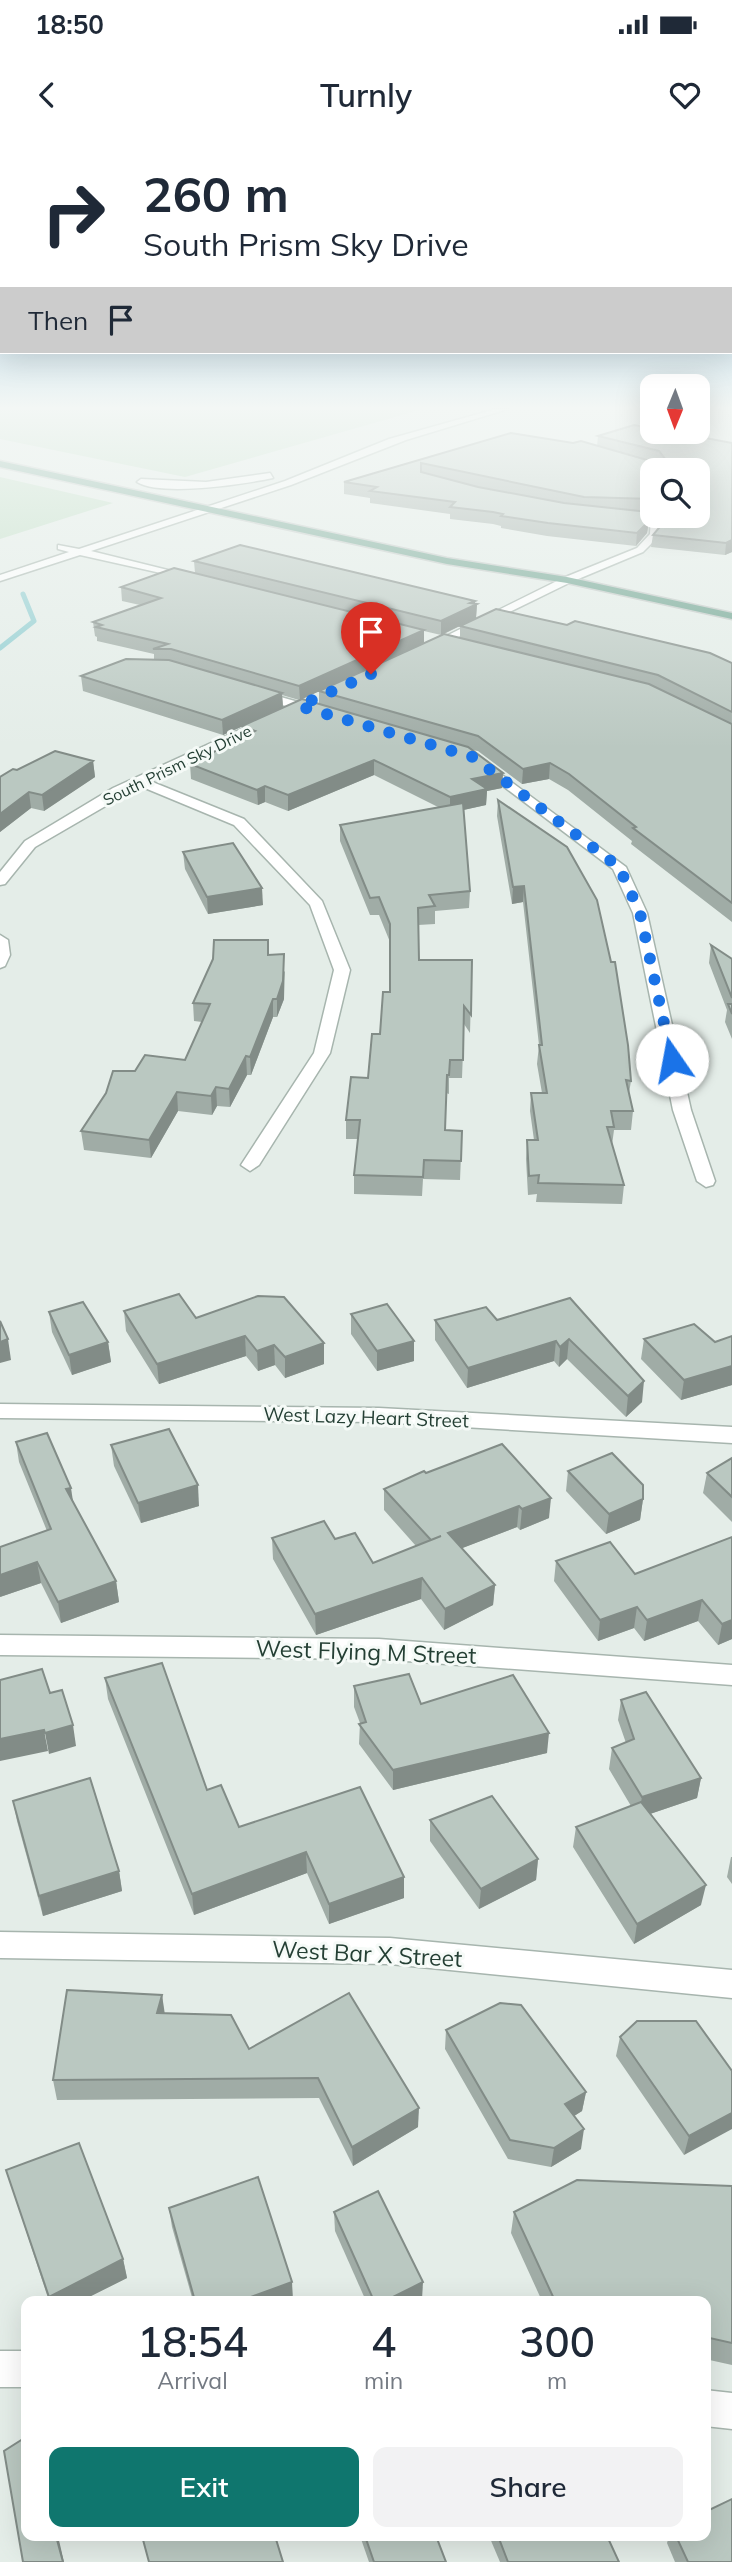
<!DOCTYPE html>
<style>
body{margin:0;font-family:Mulish,sans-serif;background:#f2f2f3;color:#1f2937;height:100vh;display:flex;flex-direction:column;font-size:26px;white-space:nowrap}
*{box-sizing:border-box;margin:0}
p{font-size:23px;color:#747a83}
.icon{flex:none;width:38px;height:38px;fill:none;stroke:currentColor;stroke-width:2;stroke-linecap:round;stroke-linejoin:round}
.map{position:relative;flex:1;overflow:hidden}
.details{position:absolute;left:21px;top:2156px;width:690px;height:245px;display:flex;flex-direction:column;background:#fff;border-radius:14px;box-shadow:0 7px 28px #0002}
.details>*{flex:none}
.top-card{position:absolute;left:0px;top:0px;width:733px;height:214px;box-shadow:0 7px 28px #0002;background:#fff;color:#1f2937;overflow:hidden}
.needle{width:46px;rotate:181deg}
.tools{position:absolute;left:640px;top:234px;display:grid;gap:14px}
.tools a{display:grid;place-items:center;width:70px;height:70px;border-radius:14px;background:#fff;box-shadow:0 7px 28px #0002;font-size:35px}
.pin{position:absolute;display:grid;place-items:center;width:60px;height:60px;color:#fff;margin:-72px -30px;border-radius:50% 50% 50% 0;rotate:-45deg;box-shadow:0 0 7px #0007}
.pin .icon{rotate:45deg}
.me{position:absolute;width:77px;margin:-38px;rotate:348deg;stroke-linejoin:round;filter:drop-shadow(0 0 5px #0008)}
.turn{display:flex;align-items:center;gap:24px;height:147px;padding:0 28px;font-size:32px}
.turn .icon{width:91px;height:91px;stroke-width:2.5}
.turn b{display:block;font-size:49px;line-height:60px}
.then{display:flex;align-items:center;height:66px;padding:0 28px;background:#0003;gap:14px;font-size:26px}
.eta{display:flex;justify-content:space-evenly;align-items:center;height:119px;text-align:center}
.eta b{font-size:42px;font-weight:600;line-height:49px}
.action{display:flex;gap:14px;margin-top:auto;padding:14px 28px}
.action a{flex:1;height:80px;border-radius:14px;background:#0f766e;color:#fff;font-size:28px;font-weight:600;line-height:80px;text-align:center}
.action a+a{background:#f2f2f3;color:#1f2937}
.status{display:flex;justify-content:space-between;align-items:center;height:49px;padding:0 35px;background:#fff;direction:ltr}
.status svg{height:19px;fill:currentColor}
header{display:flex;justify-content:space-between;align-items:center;height:91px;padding:0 28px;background:#fff;font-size:32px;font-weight:600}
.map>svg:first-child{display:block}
.green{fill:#beddc3}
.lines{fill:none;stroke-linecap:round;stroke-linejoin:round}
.stream{stroke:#8fcdd0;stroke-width:5}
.minor-casing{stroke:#a7b5ae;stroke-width:3}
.major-casing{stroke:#c2c9c6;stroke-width:3}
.minor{fill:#fff;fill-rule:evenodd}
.major{fill:#6ba18d;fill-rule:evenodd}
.wall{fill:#a0aca6;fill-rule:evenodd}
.shaded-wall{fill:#828c87}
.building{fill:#bac8c1;stroke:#828c87;stroke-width:2}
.route{stroke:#1a73e8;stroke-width:12;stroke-dasharray:0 21.6}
.labels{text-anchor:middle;stroke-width:6;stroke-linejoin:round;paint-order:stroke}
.far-street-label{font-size:16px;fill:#243f34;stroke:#f5faf7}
.street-label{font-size:19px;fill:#243f34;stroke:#f5faf7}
.near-street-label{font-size:23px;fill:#243f34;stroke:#f5faf7}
</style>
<div class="status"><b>18:50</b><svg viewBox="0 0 49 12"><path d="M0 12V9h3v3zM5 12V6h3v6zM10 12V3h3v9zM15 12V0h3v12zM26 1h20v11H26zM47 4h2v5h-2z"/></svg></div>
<header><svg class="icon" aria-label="back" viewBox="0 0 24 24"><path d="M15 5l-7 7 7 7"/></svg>Turnly<svg class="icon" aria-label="heart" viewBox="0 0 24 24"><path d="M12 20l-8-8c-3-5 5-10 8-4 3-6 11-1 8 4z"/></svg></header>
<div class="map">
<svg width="732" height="2422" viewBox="0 0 732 2422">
<rect width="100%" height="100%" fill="#e4ede8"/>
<g class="green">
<polygon points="0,269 423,269 185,337 0,299"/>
<polygon points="0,337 113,363 0,399"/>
</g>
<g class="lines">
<polyline class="stream" points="0,508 34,481 23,454"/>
<defs>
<g id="minor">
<polygon points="496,269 508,269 406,300 291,345 91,411 192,436 192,440 80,415 0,441 0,435 69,412 58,409 58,405 79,409 285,341 389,299"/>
<path d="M270,333l3,5c-29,6 -111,19 -136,4l4,-3 65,3z"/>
<polygon points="651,374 659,376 660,395 643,412 571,442 432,510 422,508 563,438 637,408 650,394"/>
<polygon points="256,550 323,569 325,572 319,576 252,556 250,554"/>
<polygon points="268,577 272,578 272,584 150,641 244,679 322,761 350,830 330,913 259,1025 250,1031 241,1025 314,913 334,830 310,765 234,685 140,646 35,707 5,744 0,745 0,732 25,701 113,648"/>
<polygon points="479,618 626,727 647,773 691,970 715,1041 713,1045 706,1047 697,1041 673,970 633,773 613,729 475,625 473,622"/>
<polygon points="0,795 8,800 10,815 5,826 0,828"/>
<polygon points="0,1264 379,1268 732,1287 732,1303 379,1282 0,1278"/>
<polygon points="0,1495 379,1499 732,1525 732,1545 379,1519 0,1515"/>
<polygon points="0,1792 390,1798 732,1830 732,1858 390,1824 0,1818"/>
<rect x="0" y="2211" width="26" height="36"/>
<polygon points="705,2250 732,2253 732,2289 705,2286"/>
</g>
<polygon id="major" points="0,321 447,418 567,437 732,473 732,479 567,443 447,424 0,327"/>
</defs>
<use href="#minor" class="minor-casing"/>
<use href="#major" class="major-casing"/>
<use href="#minor" class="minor"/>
<use href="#major" class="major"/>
</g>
<g class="wall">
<polygon points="511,293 573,303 597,306 598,296 732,303 732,412 725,415 651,407 653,395 662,384 662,376 698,376 653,331 653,371 637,371 649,381 647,393 636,406 547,396 501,388 501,386 493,384 450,379 450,374 370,363 370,358 344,354 344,342"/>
<path d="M194,421l281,40v3h2l-1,14 -32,16 16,4v-12l272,37v259l-101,-78 1,-3 -64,-51 -19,-11 -27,5 -44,-33 -6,-1 31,23 -1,15 -15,3 -1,14 -23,5 7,81 -1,17 -34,3v13l-17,1 1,35h53l-2,73 -6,-9 -2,54h-13v16l-3,-1 -1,37 17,1 -2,49 -37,-1 -1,17 -68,-2v-19l4,-36h-12v-19l22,-42 12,-44 10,-42v-50l-11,-27h-9l-30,-74v-16l98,-18 -64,-32 -86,36 -23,-9 -7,3 -67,-26 -1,-15 52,-27v-11l57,-26 -17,-5 1,13 -60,27 -140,-44 -2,-15 73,-16v-6l-57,-13v-4l-2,-1 -2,-14 47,-17 -18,-4 -1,-14 74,-14zM424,491l17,4 -17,8zM319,551v13l-17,-5z"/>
<polygon points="93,621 95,637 44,671 31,668 0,692 0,637 17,630"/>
<polygon points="498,660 631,941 629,953 633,971 631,990 614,990 612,1005 624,1045 622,1064 536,1062 537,1054 528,1055 526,1019 527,1000 534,1000 530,971 531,953 542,953 537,924 539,905 523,762 512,764 497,676"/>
<polygon points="183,712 263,765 208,774 185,729"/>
<polygon points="711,805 732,819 732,899 725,882 727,870 709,823"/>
<polygon points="269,815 285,832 284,859 277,877 273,877 251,935 247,935 230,967 217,966 212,975 178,971 151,1018 84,1010 81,991 135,931 185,920 202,882 194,881 193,863"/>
<polygon points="570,1158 642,1262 626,1277 567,1219 559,1227 554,1221 467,1248 435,1200 435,1180 497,1180"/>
<polygon points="124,1171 196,1178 324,1203 324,1224 285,1238 275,1225 258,1231 246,1216 159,1244 126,1191"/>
<polygon points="49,1172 108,1202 111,1222 72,1235 52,1192"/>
<polygon points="351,1174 414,1201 414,1221 377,1231 351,1194"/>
<polygon points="732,1196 732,1245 681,1260 641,1219 644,1199 715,1202"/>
<polygon points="16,1302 72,1360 116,1441 119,1462 61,1483 41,1443 0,1457 47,1391 19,1322"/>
<polygon points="502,1304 549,1378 520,1390 517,1387 462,1408 495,1445 493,1465 444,1490 421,1459 316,1495 273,1419 272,1398 335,1399 373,1423 416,1406 384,1370 384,1349"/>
<polygon points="111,1305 199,1366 141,1383 114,1326"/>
<polygon points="732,1318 732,1382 703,1353 707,1333"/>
<polygon points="568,1331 643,1359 640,1380 606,1394 566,1351"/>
<polygon points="732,1397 732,1499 718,1505 698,1481 644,1501 634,1488 598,1501 554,1441 556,1421 635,1434"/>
<polygon points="105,1538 239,1687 404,1737 404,1758 329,1784 307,1733 194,1775 108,1559"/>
<polygon points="354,1546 421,1564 547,1613 393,1650 359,1604 360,1583 354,1567"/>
<polygon points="621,1560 701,1638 697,1658 650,1674 701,1765 634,1804 573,1707 576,1687 631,1666 609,1629 612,1608 626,1603 618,1580"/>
<polygon points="13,1661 119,1731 122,1751 43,1776 17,1681"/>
<polygon points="430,1680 538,1719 536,1740 479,1769 430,1701"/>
<polygon points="731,1717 732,1717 732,1744 727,1737"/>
<polygon points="349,1853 418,1987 353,2026 319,1958 57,1960 53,1940 162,1855 164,1874 249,1909"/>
<polygon points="446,1890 586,1952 582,1971 574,1976 581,2009 551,2027 508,2019 445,1909"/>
<polygon points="620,1897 732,1931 684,2015 616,1916"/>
<polygon points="6,2030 123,2119 127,2138 81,2161 49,2161"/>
<polygon points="732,2046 732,2225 705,2219 705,2161 542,2161 511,2093 514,2072"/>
<polygon points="169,2068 293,2160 290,2161 193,2161 172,2087"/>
<polygon points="334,2072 422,2160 366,2161 335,2091"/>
<polygon points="360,2396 436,2396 446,2422 369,2422"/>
<polygon points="489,2396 607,2396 619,2422 500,2422"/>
<polygon points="669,2396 705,2396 732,2422 675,2422 667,2403"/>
</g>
<g class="shaded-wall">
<polygon points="649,381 647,393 636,406 637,393"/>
<polygon points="732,400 732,412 725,415 726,403"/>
<polygon points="475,461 475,465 477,464 476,478 441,495 441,481 470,463"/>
<polygon points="424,490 424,504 300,560 299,546"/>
<polygon points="282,553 283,568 223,595 222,580"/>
<polygon points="374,620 374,635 288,671 288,655"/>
<polygon points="93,621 95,637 44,671 42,655"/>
<polygon points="550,623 549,639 522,644 523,629"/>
<polygon points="503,633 502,648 487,651 486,665 450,673 450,657 472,639"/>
<polygon points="265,646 265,662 258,665 257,650"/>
<polygon points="29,652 31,668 0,692 0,674"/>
<polygon points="524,746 523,762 512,764 513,747"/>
<polygon points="262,748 263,765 208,774 207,757"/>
<polygon points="284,814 284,859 277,877 277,859"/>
<polygon points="273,859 273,877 251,935 250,917"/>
<polygon points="246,916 247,935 230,967 229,949"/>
<polygon points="216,947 217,966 212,975 211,956"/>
<polygon points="177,952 178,971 151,1018 149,1000"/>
<polygon points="245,1196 246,1216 159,1244 157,1224"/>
<polygon points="8,1199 11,1220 0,1223 0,1202"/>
<polygon points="569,1199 567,1219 559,1227 560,1207"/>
<polygon points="414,1201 414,1221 377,1231 377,1211"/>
<polygon points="556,1201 554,1221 467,1248 468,1228"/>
<polygon points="108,1202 111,1222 72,1235 69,1215"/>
<polygon points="324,1203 324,1224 285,1238 285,1217"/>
<polygon points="274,1205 275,1225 258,1231 257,1211"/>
<polygon points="732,1226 732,1245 681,1260 684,1240"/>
<polygon points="644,1241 642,1262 626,1277 628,1256"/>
<polygon points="198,1345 199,1366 141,1383 138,1363"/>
<polygon points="71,1348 74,1368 66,1349"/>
<polygon points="551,1358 549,1378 520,1390 522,1369"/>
<polygon points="643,1359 640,1380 606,1394 609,1374"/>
<polygon points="519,1366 517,1387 447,1414 448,1393"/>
<polygon points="37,1422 41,1443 0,1457 0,1435"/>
<polygon points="422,1438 421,1459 316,1495 315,1474"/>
<polygon points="116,1441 119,1462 61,1483 58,1462"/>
<polygon points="495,1445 493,1465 444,1490 445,1469"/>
<polygon points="702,1460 698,1481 644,1501 647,1480"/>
<polygon points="637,1467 634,1488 598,1501 600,1480"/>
<polygon points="732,1480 732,1499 718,1505 722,1484"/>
<polygon points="73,1585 76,1606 49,1614 45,1593"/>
<polygon points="44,1590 48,1611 0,1621 0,1599"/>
<polygon points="549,1593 547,1613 393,1650 393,1630"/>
<polygon points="701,1638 697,1658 638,1678 642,1657"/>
<polygon points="306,1712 307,1733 194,1775 192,1754"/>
<polygon points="538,1719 536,1740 479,1769 481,1749"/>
<polygon points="119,1731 122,1751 43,1776 39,1756"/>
<polygon points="404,1737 404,1758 329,1784 329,1764"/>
<polygon points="706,1745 701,1765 634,1804 637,1784"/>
<polygon points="162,1855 165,1875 157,1873"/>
<polygon points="586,1952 582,1971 563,1983 565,1964"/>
<polygon points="419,1968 418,1987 353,2026 352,2007"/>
<polygon points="732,1973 732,1989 684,2015 689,1996"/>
<polygon points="584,1989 581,2009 551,2027 554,2008"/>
<polygon points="123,2119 127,2138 81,2161 50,2161 49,2157"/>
<polygon points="292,2142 293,2160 290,2161 240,2161"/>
<polygon points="423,2142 422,2160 420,2161 385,2161"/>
<polygon points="56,2396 58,2396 64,2422 63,2422"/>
</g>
<g class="building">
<polygon points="634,285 653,289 653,292 674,292 732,303 732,400 726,403 653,395 664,382 664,376 698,376 698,331 653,331 653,359 584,357 421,323 421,332 478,347 564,363 649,372 649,381 637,393 548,383 501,376 503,374 493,372 450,367 455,362 370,351 377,347 344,342 511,293 573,303 581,301 654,322 666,320 659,311 598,296"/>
<polygon points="240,405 475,461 470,463 477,464 441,481 194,421"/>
<polygon points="174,428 424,490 299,546 171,509 153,509 168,504 96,487 102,485 93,482 161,458 121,447"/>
<polygon points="496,469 567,485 575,481 710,513 732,523 732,572 658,535 460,486"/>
<polygon points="444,494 649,544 732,584 732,763 633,688 636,687 569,634 550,623 523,629 478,596 319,551"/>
<polygon points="126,519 169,520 282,553 222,580 81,536"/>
<polygon points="302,559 468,607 503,633 472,639 487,649 450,657 374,620 288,655 265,646 257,650 190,624 255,591 242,586"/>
<polygon points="55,611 93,621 42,655 29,652 0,674 0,637 13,629 17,630"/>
<polygon points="498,660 567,707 597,760 611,822 615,822 628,905 631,941 626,940 633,971 611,971 614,987 607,987 624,1045 538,1043 539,1035 529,1036 527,1000 538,1000 531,953 547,953 539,905 542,905 524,746 513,747"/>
<polygon points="463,663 470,751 429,755 435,766 418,768 419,820 472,820 471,875 464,866 463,920 450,920 449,935 447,935 445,990 462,991 461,1021 424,1020 423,1037 354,1035 360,980 346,980 351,937 368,938 372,894 380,894 383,852 390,852 390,784 379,757 370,758 340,685"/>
<polygon points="233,703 262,748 207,757 183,712"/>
<polygon points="214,800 268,800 268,815 284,814 283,841 277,859 273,859 250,917 246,916 229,949 216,947 211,956 177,952 149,1000 81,991 106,953 113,931 135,931 145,915 185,920 210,864 193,863 213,819"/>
<polygon points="711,805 732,819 732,858"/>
<polygon points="728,864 732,864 732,874"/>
<polygon points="179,1154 196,1178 258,1156 284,1157 324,1203 285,1217 274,1205 257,1211 245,1196 157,1224 124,1171"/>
<polygon points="570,1158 644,1241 628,1256 569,1199 560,1207 556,1201 468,1228 435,1180 486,1167 497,1180"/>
<polygon points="83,1162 108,1202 69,1215 49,1172"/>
<polygon points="387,1164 414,1201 377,1211 351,1174"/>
<polygon points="0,1181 8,1199 0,1202"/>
<polygon points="694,1184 715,1202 732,1196 732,1226 684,1240 644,1199"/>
<polygon points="169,1289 198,1345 138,1363 111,1305"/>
<polygon points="47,1293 71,1348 66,1349 116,1441 58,1462 37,1422 0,1435 0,1407 51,1389 16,1302"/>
<polygon points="502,1304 551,1358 522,1369 519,1366 448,1393 495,1445 445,1469 422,1438 315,1474 272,1398 324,1381 335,1399 355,1393 373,1423 441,1396 431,1400 384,1349 424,1331 426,1333"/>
<polygon points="612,1313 643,1345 643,1359 609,1374 568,1331"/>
<polygon points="732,1318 732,1357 707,1333"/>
<polygon points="732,1397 732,1480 722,1484 702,1460 647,1480 637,1467 600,1480 556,1421 610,1402 635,1434"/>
<polygon points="162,1523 207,1650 221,1645 239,1687 360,1647 404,1737 329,1764 306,1712 192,1754 105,1538"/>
<polygon points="42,1529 50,1553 62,1550 73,1585 45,1593 44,1590 0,1599 0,1540"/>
<polygon points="409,1534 421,1564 513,1535 549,1593 393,1630 359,1584 366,1582 354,1546"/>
<polygon points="646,1552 701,1638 642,1657 612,1608 634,1599 621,1560"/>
<polygon points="90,1638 119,1731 39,1756 13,1661"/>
<polygon points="492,1656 538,1719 481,1749 430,1680"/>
<polygon points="641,1662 706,1745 637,1784 576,1687"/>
<polygon points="67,1850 162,1855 157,1873 231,1875 249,1909 349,1853 419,1968 352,2007 318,1938 53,1940"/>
<polygon points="500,1863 521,1865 586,1952 565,1964 584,1989 554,2008 510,2000 446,1890"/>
<polygon points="637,1881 696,1881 732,1931 732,1973 689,1996 620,1897"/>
<polygon points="79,2003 123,2119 49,2157 6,2030"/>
<polygon points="258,2037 292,2142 240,2161 195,2161 169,2068"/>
<polygon points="577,2040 732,2046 732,2203 705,2197 705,2161 679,2161 678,2158 670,2161 555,2161 514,2072"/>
<polygon points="378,2051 423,2142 385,2161 374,2161 334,2072"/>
<polygon points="26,2297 26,2396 56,2396 63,2422 23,2422 4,2311"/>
<polygon points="732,2359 732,2422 688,2422 676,2396 705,2396 705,2372"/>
<polygon points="142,2396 275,2396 283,2422 149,2422"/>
<polygon points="365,2396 436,2396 446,2422 374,2422"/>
<polygon points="498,2396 607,2396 619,2422 508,2422"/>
</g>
<linearGradient id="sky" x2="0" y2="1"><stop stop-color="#84bede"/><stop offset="0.44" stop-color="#f3f7f5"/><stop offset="1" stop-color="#f3f7f5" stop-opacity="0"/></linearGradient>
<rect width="732" height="608" fill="url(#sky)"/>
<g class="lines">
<polyline class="route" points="371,534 299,566 473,617 619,727 640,773 672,920"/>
</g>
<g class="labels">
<g class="far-street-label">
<text transform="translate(177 625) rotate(-26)" y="6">South Prism Sky Drive</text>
</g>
<g class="street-label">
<text transform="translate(366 1277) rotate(2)" y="7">West Lazy Heart Street</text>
</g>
<g class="near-street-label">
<text transform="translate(366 1512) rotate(2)" y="8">West Flying M Street</text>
<text transform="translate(367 1814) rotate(3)" y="8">West Bar X Street</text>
</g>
</g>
</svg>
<div class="tools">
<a><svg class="needle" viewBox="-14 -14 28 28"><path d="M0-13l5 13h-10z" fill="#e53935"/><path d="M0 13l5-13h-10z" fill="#747a83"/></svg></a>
<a><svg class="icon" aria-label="search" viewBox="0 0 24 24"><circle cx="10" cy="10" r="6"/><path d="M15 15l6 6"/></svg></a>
</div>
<div class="pin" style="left:371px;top:534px;background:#d93025"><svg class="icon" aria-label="arrive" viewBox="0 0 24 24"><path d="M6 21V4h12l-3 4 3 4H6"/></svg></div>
<svg class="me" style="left:672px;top:920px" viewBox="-20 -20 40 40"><circle r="19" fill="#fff"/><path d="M0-13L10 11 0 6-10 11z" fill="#1a73e8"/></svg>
<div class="top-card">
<div class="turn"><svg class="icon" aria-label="right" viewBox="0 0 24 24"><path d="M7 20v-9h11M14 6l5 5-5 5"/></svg><div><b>260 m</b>South Prism Sky Drive</div></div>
<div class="then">Then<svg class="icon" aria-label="arrive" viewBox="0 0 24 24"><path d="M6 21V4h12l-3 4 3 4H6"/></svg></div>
</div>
<section class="details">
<div class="eta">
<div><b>18:54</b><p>Arrival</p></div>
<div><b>4</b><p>min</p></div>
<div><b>300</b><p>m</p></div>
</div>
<div class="action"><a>Exit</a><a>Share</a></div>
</section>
</div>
